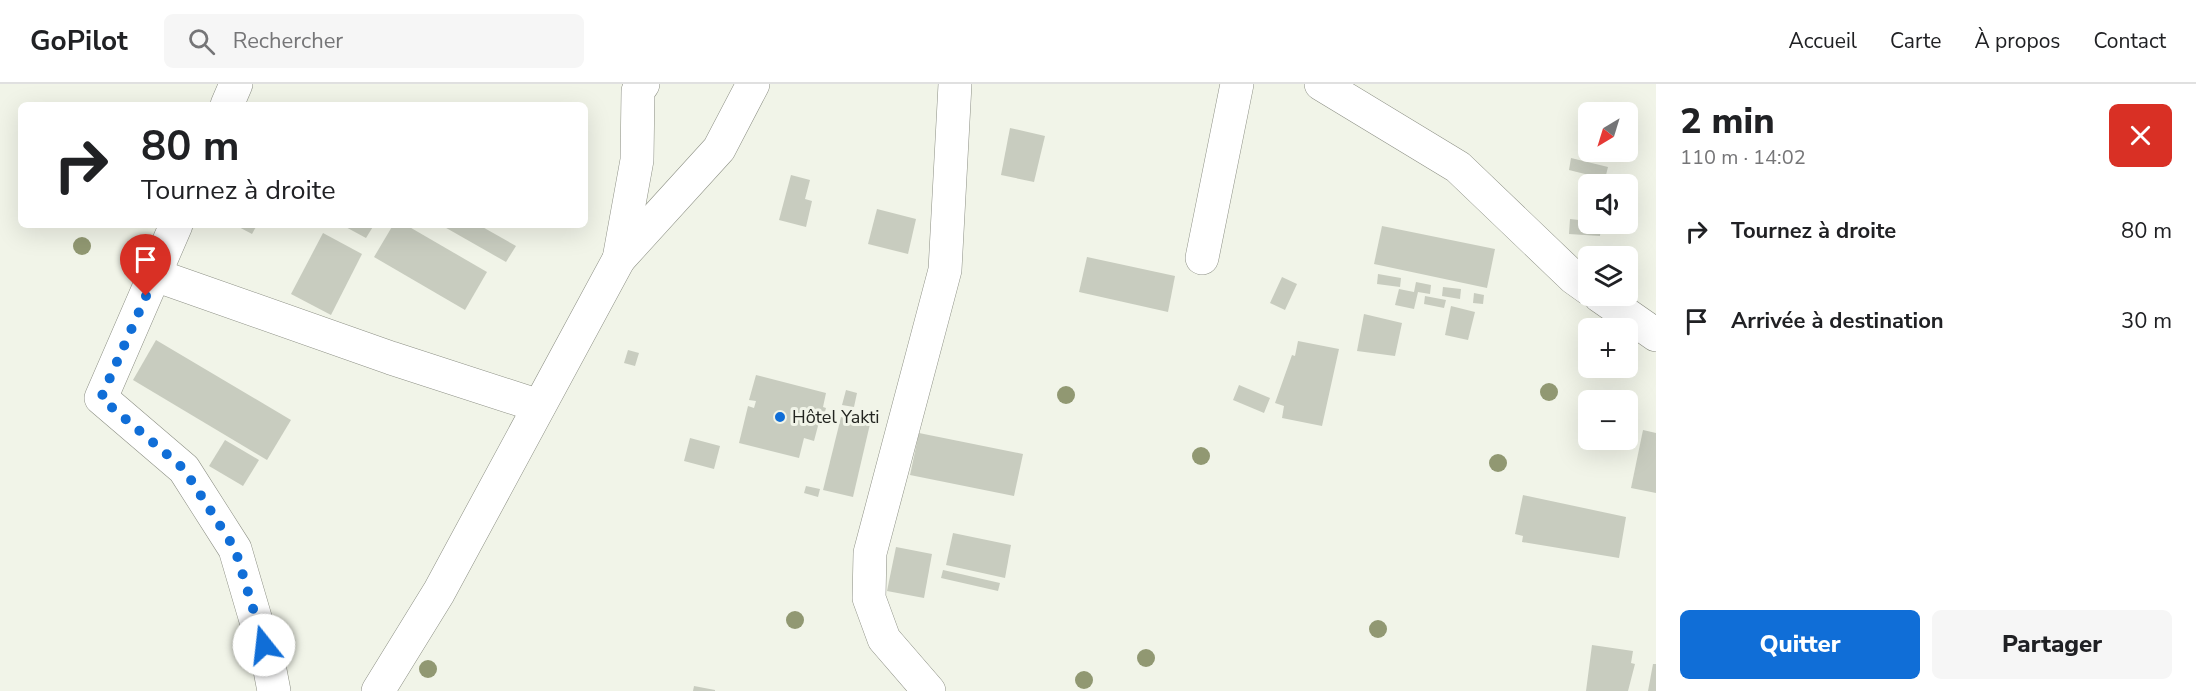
<!DOCTYPE html>
<html lang="fr">
<meta charset="utf-8">
<style>
body{margin:0;font-family:"Nunito Sans",sans-serif;background:#f6f6f6;color:#202124;height:100vh;display:flex;flex-direction:column;font-size:22px;white-space:nowrap}
*{box-sizing:border-box;margin:0}
p{font-size:20px;color:#757577}
.icon{flex:none;width:33px;height:33px;fill:none;stroke:currentColor;stroke-width:2;stroke-linecap:round;stroke-linejoin:round}
.map{position:relative;flex:1;overflow:hidden}
.side{display:flex;flex-direction:column;background:#fff;width:540px}
.side>*{flex:none}
.guide{position:absolute;left:18px;top:18px;width:570px;height:126px;border-radius:9px;box-shadow:0 6px 24px #0002;background:#fff;color:#202124;overflow:hidden}
.needle{width:39px;rotate:218deg}
.controls{position:absolute;left:1578px;top:18px;display:grid;gap:12px}
.controls a{display:grid;place-items:center;width:60px;height:60px;border-radius:9px;background:#fff;box-shadow:0 6px 24px #0002;font-size:30px}
.pin{position:absolute;display:grid;place-items:center;width:51px;height:51px;color:#fff;margin:-62px -26px;border-radius:50% 50% 50% 0;rotate:-45deg;box-shadow:0 0 6px #0007}
.pin .icon{rotate:45deg}
.me{position:absolute;width:66px;margin:-33px;rotate:344deg;stroke-linejoin:round;filter:drop-shadow(0 0 4px #0008)}
.turn{display:flex;align-items:center;gap:21px;height:126px;padding:0 24px;font-size:27px}
.turn .icon{width:78px;height:78px;stroke-width:2.5}
.turn b{display:block;font-size:42px;line-height:51px}
.round{display:grid;place-items:center;flex:none;width:63px;height:63px;border-radius:9px;background:#f6f6f6}
.headline{display:flex;align-items:center;justify-content:space-between;height:102px;padding:0 24px}
h1{font-size:36px;font-weight:800;line-height:45px}
.button{display:flex;gap:12px;margin-top:auto;padding:12px 24px}
.button a{flex:1;height:69px;border-radius:9px;background:#106ed7;color:#fff;font-size:24px;font-weight:800;line-height:69px;text-align:center}
.button a+a{background:#f6f6f6;color:#202124}
ul{padding:0;list-style:none}
li{display:flex;align-items:center;gap:18px;height:90px;padding:0 24px}
li div{flex:1}
li b{display:block;font-size:22px}
li em{font-style:normal}
header{display:flex;align-items:center;gap:36px;box-sizing:border-box;height:84px;padding:0 30px;background:#fff;border-bottom:2px solid #e0e0e0}
header strong{font-size:28px}
nav{display:flex;gap:33px;margin-inline-start:auto;font-size:21px}
.search{width:420px;height:54px;background:#f6f6f6;display:flex;align-items:center;gap:15px;box-sizing:border-box;padding:0 21px;border-radius:9px;color:#757577;font-size:22px}
main{display:flex;flex:1;min-height:0}
.map>svg:first-child{display:block}
.building{fill:#c8ccbf}
.lines{fill:none;stroke-linecap:round;stroke-linejoin:round}
.minor-casing{stroke:#8c8f84;stroke-width:34}
.minor{stroke:#fff;stroke-width:33}
.tree{fill:#919872}
.route{stroke:#106ed7;stroke-width:10;stroke-dasharray:0 18}
.poi-dot{fill:#106ed7;stroke:#f1f4e8;stroke-width:2}
.labels{text-anchor:middle;stroke-width:6;stroke-linejoin:round;paint-order:stroke}
.poi-label{font-size:18px;fill:#232520;stroke:#f1f4e8;text-anchor:start}
</style>
<header>
<strong>GoPilot</strong>
<div class="search"><svg class="icon" aria-label="search" viewBox="0 0 24 24"><circle cx="10" cy="10" r="6"/><path d="M15 15l6 6"/></svg>Rechercher</div>
<nav><a>Accueil</a><a>Carte</a><a>À propos</a><a>Contact</a></nav>
</header>
<main>
<div class="map">
<svg width="1656" height="607" viewBox="0 0 1656 607">
<rect width="100%" height="100%" fill="#f1f4e8"/>
<g class="building">
<polygon points="1010,44 1045,52 1034,98 1001,91"/>
<polygon points="1571,74 1608,83 1605,95 1569,86"/>
<polygon points="791,91 810,96 805,115 812,117 806,143 779,136"/>
<polygon points="877,125 916,135 908,170 868,160"/>
<polygon points="1570,135 1588,137 1588,140 1601,140 1600,152 1569,150"/>
<polygon points="235,141 257,141 252,150"/>
<polygon points="342,141 374,141 366,154"/>
<polygon points="393,141 406,141 487,188 465,226 374,173"/>
<polygon points="441,141 479,141 516,162 506,178"/>
<polygon points="1382,142 1495,165 1487,204 1374,180"/>
<polygon points="323,149 362,170 331,231 291,210"/>
<polygon points="1087,173 1175,192 1168,228 1079,208"/>
<polygon points="1378,190 1401,194 1400,203 1377,200"/>
<polygon points="1282,193 1297,200 1285,226 1270,219"/>
<polygon points="1416,198 1431,201 1430,210 1418,208 1414,225 1395,221 1399,205 1414,208"/>
<polygon points="1443,203 1461,205 1460,215 1442,212"/>
<polygon points="1474,209 1484,211 1483,220 1473,219"/>
<polygon points="1425,212 1446,216 1444,224 1424,220"/>
<polygon points="1451,222 1475,228 1468,256 1445,251"/>
<polygon points="1364,230 1402,239 1395,272 1357,267"/>
<polygon points="156,256 291,336 267,376 133,296"/>
<polygon points="1298,257 1339,265 1322,342 1282,334 1284,322 1275,319 1292,271 1295,272"/>
<polygon points="628,266 639,269 635,282 624,279"/>
<polygon points="756,291 826,309 823,323 826,324 822,338 819,338 814,357 804,354 799,374 739,359 748,322 754,324 756,317 749,316"/>
<polygon points="1239,301 1270,314 1264,329 1233,316"/>
<polygon points="846,306 857,309 854,323 842,321"/>
<polygon points="841,333 870,340 853,413 823,406"/>
<polygon points="1643,346 1656,349 1656,409 1631,404"/>
<polygon points="919,349 1023,370 1014,412 910,391"/>
<polygon points="690,354 720,362 714,385 684,377"/>
<polygon points="225,356 259,376 243,402 209,382"/>
<polygon points="806,402 820,405 818,413 804,409"/>
<polygon points="1523,411 1626,433 1619,474 1522,458 1523,452 1515,450"/>
<polygon points="953,449 1011,461 1005,494 946,481"/>
<polygon points="896,463 932,470 924,514 887,507"/>
<polygon points="943,486 1000,499 998,507 941,494"/>
<polygon points="1592,561 1633,567 1631,579 1635,580 1628,607 1586,607"/>
<polygon points="1653,580 1656,580 1656,607 1648,607"/>
<polygon points="694,602 715,606 715,607 693,607"/>
</g>
<g class="lines">
<defs>
<g id="minor">
<polyline points="1321,0 1458,83 1574,194 1588,204"/>
<polyline points="227,21 236,0"/>
<polyline points="176,141 101,314 184,385 235,465 269,581 274,607"/>
<polyline points="1202,174 1237,0"/>
<polyline points="619,175 637,76 638,7 643,0"/>
<polyline points="155,191 391,274 539,322"/>
<polyline points="1600,212 1656,251"/>
<polyline points="378,607 439,508 619,175 719,65 753,0"/>
<polyline points="929,607 884,555 869,514 870,469 945,186 955,0"/>
</g>
</defs>
<use href="#minor" class="minor-casing"/>
<use href="#minor" class="minor"/>
</g>
<g class="tree">
<circle cx="82" cy="162" r="9"/>
<circle cx="1549" cy="308" r="9"/>
<circle cx="1066" cy="311" r="9"/>
<circle cx="1201" cy="372" r="9"/>
<circle cx="1498" cy="379" r="9"/>
<circle cx="795" cy="536" r="9"/>
<circle cx="1378" cy="545" r="9"/>
<circle cx="1146" cy="574" r="9"/>
<circle cx="428" cy="585" r="9"/>
<circle cx="1084" cy="596" r="9"/>
</g>
<g class="lines">
<polyline class="route" points="146,212 101,314 184,385 235,465 264,561"/>
</g>
<circle class="poi-dot" cx="780" cy="333" r="6"/>
<g class="labels">
<g class="poi-label">
<text x="792" y="339">Hôtel Yakti</text>
</g>
</g>
</svg>
<div class="controls">
<a><svg class="needle" viewBox="-14 -14 28 28"><path d="M0-13l5 13h-10z" fill="#e53935"/><path d="M0 13l5-13h-10z" fill="#757577"/></svg></a>
<a><svg class="icon" aria-label="sound" viewBox="0 0 24 24"><path d="M4 9h4l5-4v14l-5-4H4zM17 9q2 3 0 6"/></svg></a>
<a><svg class="icon" aria-label="layers" viewBox="0 0 24 24"><path d="M12 4l9 5-9 5-9-5zM3 14l9 5 9-5"/></svg></a>
<a>+</a>
<a>−</a>
</div>
<div class="pin" style="left:146px;top:212px;background:#d93025"><svg class="icon" aria-label="arrive" viewBox="0 0 24 24"><path d="M6 21V4h12l-3 4 3 4H6"/></svg></div>
<svg class="me" style="left:264px;top:561px" viewBox="-20 -20 40 40"><circle r="19" fill="#fff"/><path d="M0-13L10 11 0 6-10 11z" fill="#106ed7"/></svg>
<div class="guide">
<div class="turn"><svg class="icon" aria-label="right" viewBox="0 0 24 24"><path d="M7 20v-9h11M14 6l5 5-5 5"/></svg><div><b>80 m</b>Tournez à droite</div></div>
</div>
</div>
<section class="side">
<div class="headline"><div><h1>2 min</h1><p>110 m · 14:02</p></div><a class="round" style="background:#d93025;color:#fff"><svg class="icon" aria-label="close" viewBox="0 0 24 24"><path d="M6 6l12 12M18 6L6 18"/></svg></a></div>
<ul>
<li><svg class="icon" aria-label="right" viewBox="0 0 24 24"><path d="M7 20v-9h11M14 6l5 5-5 5"/></svg><div><b>Tournez à droite</b></div><em>80 m</em></li>
<li><svg class="icon" aria-label="arrive" viewBox="0 0 24 24"><path d="M6 21V4h12l-3 4 3 4H6"/></svg><div><b>Arrivée à destination</b></div><em>30 m</em></li>
</ul>
<div class="button"><a>Quitter</a><a>Partager</a></div>
</section>
</main>
